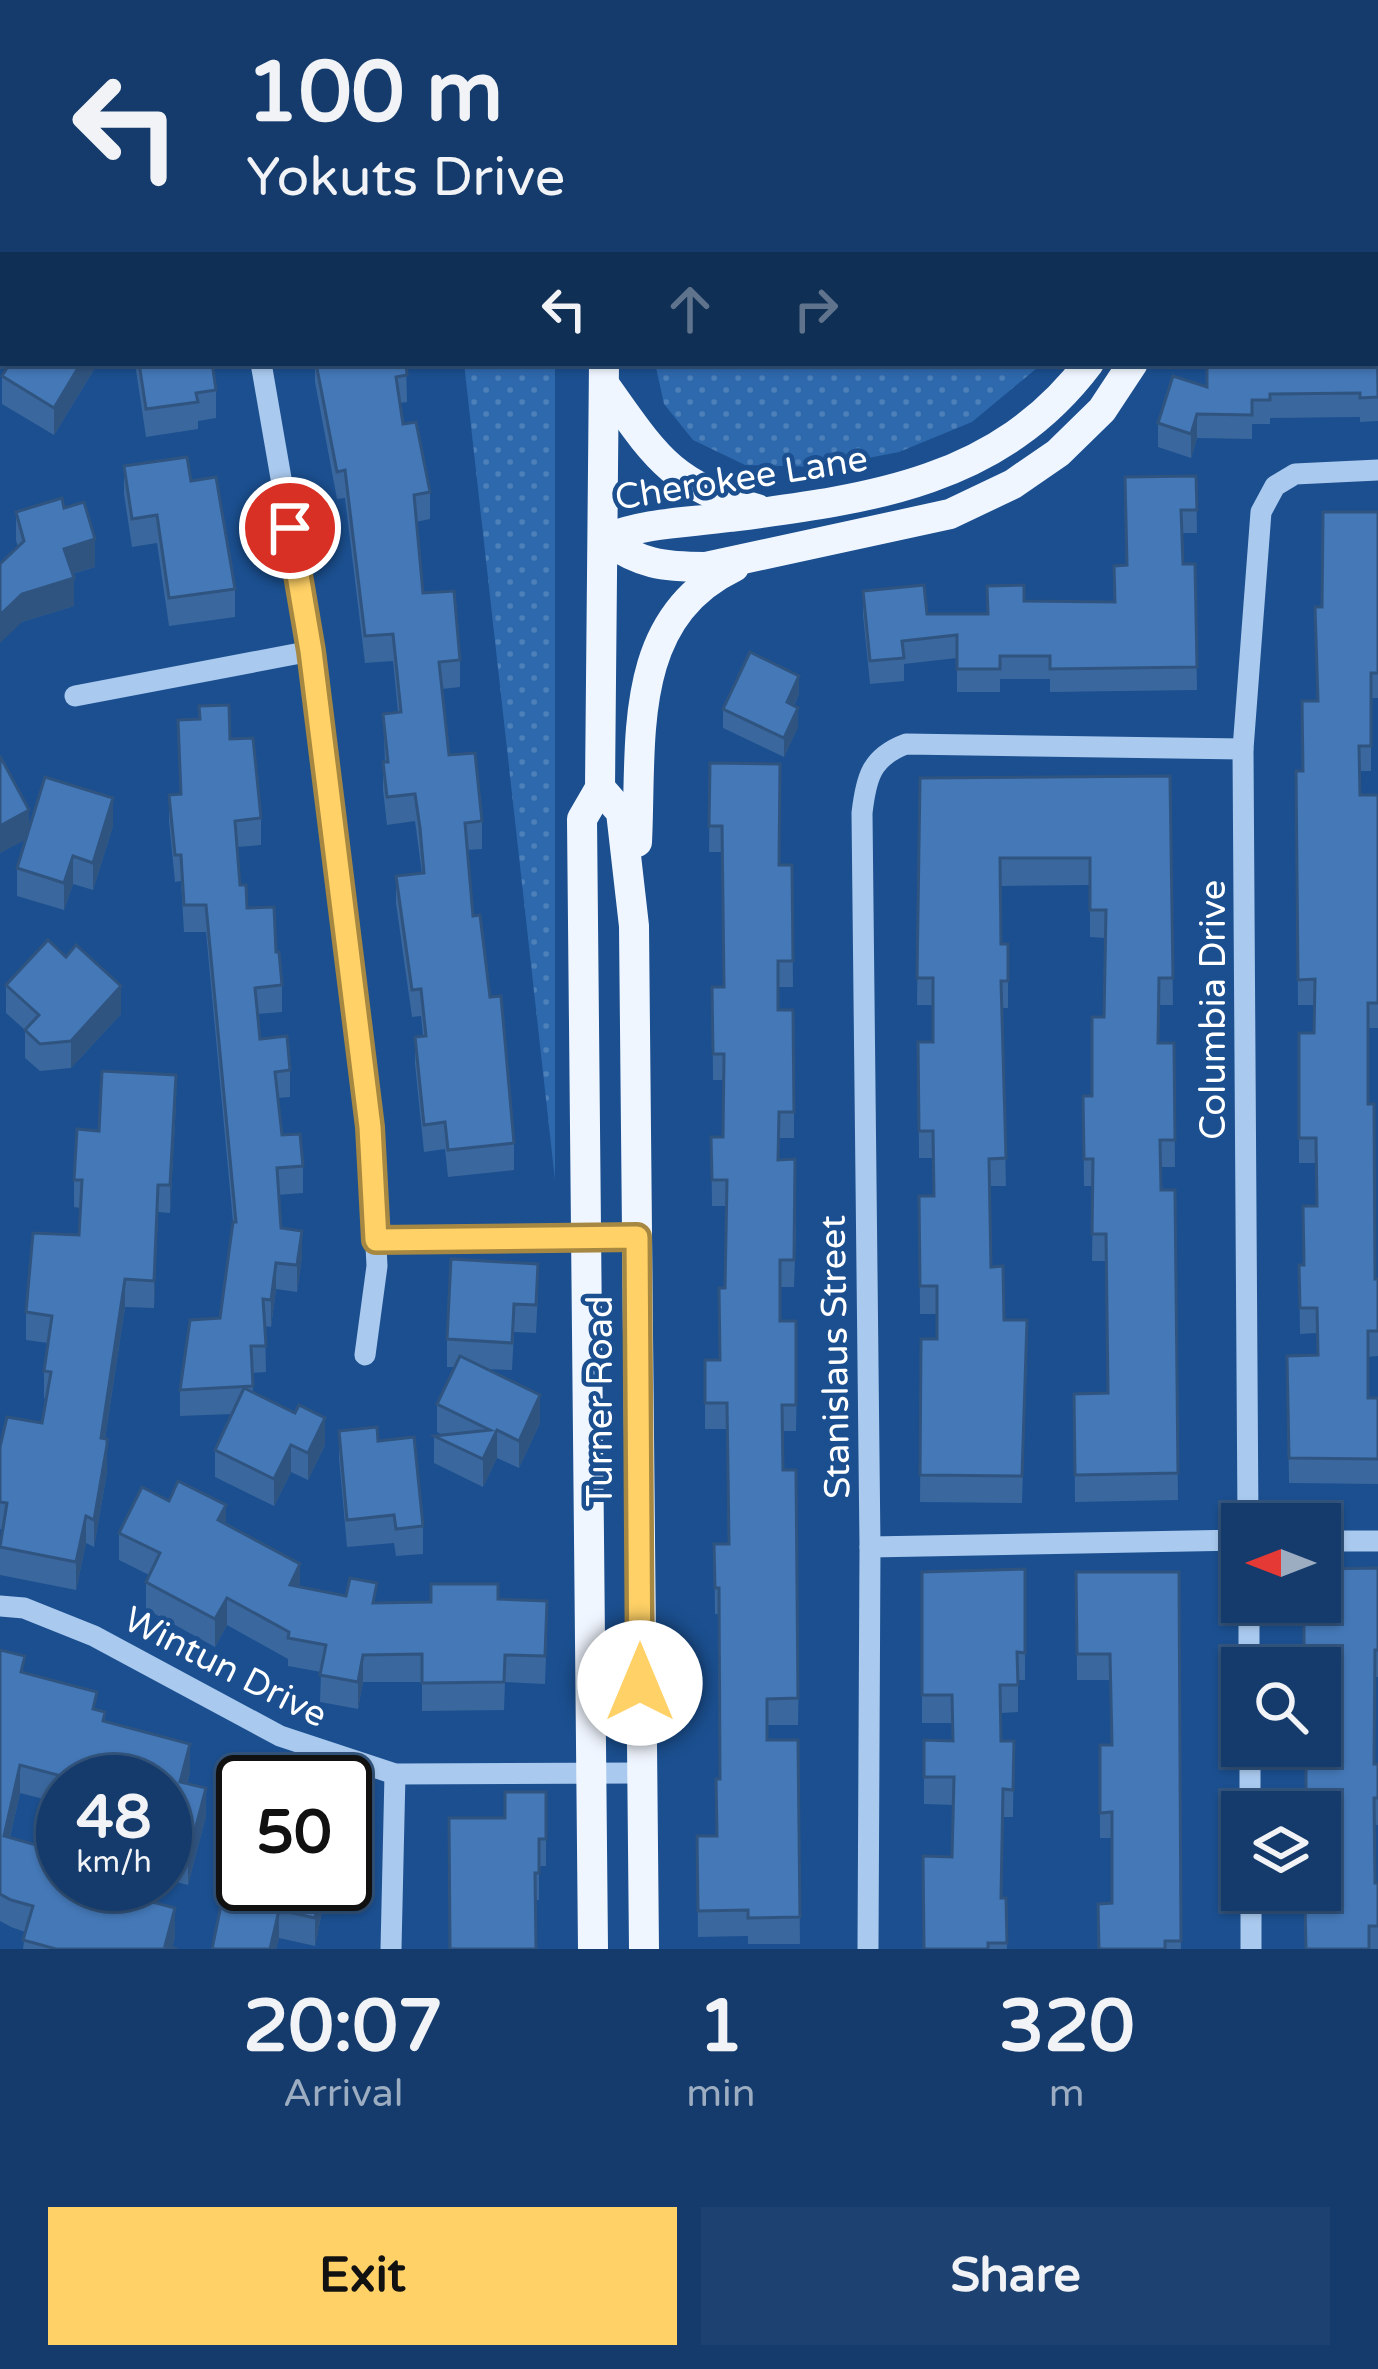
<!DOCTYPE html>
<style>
body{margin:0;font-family:"Varela Round",sans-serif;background:#1d4271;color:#f1f3f6;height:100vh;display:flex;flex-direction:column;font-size:45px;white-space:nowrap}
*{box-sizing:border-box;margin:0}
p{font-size:39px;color:#9dadc1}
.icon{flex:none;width:66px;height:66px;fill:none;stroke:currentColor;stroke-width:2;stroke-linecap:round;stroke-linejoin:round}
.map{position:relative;height:1949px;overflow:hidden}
.panel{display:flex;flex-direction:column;background:#143b6b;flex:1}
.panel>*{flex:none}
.top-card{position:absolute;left:0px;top:0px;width:1380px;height:366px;box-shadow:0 3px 9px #0004,0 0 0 3px #33557e;background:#143b6b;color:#f1f3f6;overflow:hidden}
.needle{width:78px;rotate:270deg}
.fabs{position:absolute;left:1221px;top:1503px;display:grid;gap:24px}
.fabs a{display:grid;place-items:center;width:120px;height:120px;border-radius:0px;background:#143b6b;box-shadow:0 3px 9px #0004,0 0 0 3px #33557e;font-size:60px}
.speed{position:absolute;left:36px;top:1755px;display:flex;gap:24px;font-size:60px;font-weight:700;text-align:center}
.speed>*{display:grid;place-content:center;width:156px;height:156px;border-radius:50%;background:#143b6b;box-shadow:0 3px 9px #0004,0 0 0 3px #33557e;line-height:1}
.speed small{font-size:30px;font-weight:400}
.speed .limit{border:6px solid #111;border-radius:18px;background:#fff;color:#111}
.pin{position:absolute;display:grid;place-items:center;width:102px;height:102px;color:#fff;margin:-51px;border:6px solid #fff;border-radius:50%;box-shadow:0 3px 12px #0007}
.me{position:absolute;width:132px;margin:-66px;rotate:0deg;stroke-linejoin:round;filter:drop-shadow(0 0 9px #0008)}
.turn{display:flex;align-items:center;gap:42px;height:252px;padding:0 48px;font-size:54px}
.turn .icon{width:156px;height:156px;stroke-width:2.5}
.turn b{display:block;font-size:84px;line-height:102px}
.lanes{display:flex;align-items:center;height:114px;padding:0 48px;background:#0003;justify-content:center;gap:60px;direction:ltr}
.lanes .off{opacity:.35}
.eta{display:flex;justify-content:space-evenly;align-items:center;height:204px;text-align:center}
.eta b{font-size:72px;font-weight:700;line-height:84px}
.cta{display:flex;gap:24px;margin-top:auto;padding:24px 48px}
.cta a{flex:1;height:138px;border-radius:0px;background:#ffd166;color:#111;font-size:48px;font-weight:700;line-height:138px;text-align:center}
.cta a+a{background:#1d4271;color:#f1f3f6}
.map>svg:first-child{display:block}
.green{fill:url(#green-dots)}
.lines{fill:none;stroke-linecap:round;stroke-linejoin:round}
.minor{stroke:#a9c9ee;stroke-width:21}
.major{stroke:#f0f6ff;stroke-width:30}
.wall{fill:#3a679d}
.shaded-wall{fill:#305480}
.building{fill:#4478b7;stroke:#305480;stroke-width:3}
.route-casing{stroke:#a68842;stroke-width:30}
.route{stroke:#ffd166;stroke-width:21}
.labels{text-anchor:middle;stroke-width:9;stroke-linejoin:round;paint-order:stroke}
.street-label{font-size:36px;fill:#fff;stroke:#1b4f8f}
</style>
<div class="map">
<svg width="1378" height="1949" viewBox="0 0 1378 1949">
<defs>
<pattern id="green-dots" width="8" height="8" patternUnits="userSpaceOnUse" patternTransform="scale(3)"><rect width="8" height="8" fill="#2e69ad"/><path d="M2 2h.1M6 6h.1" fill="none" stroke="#4d80b9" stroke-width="1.8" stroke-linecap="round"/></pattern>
</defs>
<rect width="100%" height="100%" fill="#1b4f8f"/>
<g class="green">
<polygon points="464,363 555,363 555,1180"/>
<polygon points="655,363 1043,363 972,422 899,452 822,467 745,465 693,440 664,404"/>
</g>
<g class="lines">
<g class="minor">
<polyline points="1333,3 1336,0"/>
<polyline points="1377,248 1378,248"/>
<polyline points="261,363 311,651 370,1127 377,1266 365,1355"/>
<polyline points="75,696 311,651"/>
<polyline points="376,1240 637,1237"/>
<polyline points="1248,1524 1243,749 1261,512 1275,486 1295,474 1378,470"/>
<polyline points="1320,1541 1378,1541"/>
<polyline points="870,1547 1242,1540"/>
<polyline points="1249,1602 1249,1668"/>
<polyline points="0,1606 24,1608 94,1636 280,1736 395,1774 640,1773"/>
<polyline points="1250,1746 1250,1812"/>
<polyline points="1251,1890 1251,1949"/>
<polyline points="391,1949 395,1774"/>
<path d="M868,1949l2,-402 -8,-734c4,-35 9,-56 44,-69l337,5"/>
</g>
<g class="major">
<polyline points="1060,0 1061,3"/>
<polyline points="606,3 606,0"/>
<polyline points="1166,3 1169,0"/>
<path d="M604,384c50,70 66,101 153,125"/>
<path d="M604,539c37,25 58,28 102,28l244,-53 63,-30 45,-31 44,-43 31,-47"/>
<path d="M604,539c44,-17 81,-16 126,-22 139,-18 269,-34 359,-154"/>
<polyline points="600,788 621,812 634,926 644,1949"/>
<path d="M637,842c5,-102 -11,-223 97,-275"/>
<polyline points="593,1949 582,819 600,788 604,363"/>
</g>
</g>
<g class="wall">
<polygon points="0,156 3,159 3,351 0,351"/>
<polygon points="1378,323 1378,421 1360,422 1360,417 1270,418 1270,424 1252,424 1252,439 1197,438 1191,458 1158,447 1158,423 1207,387 1377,363"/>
<polygon points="98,363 54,435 2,404 2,376"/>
<polygon points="135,363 212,363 216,390 216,418 198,421 198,429 146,437"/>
<polygon points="315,363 406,363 407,402 400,403 403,424 430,492 430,519 416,522 423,593 460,660 460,687 442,689 449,755 482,821 482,849 467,850 473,916 490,997 514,1143 514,1170 448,1177 445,1149 424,1152 415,1064 415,1037 423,1036 421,1016 412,1017 396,903 396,876 422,874 415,821 387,825 383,790 383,762 385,762 383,714 398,712 393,661 365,663 345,498 337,499 315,382"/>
<polygon points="124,466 191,481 235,589 235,617 169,626 157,543 132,547 124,494"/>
<polygon points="1196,476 1197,533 1182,533 1183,564 1195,564 1197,690 1050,692 1050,679 1000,679 1000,692 957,692 957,658 904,664 904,681 870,684 863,615 863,591 927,614 987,614 1024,601 1115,602 1127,565"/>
<polygon points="64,508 95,567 72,574 74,606 22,622 18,547 16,540 16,512"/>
<polygon points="1378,512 1378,698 1371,698 1371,771 1359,771 1360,795 1378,795 1378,1028 1368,1028 1368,1104 1375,1279 1378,1279 1378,1356 1368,1357 1368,1398 1378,1398 1378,1484 1289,1483 1287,1356 1318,1355 1317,1333 1300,1334 1299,1265 1304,1265 1316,1206 1316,1163 1299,1163 1299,1033 1314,1033 1314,1005 1298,1005 1296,771 1303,771 1317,701 1322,607"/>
<polygon points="799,694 794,706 798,727 784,757 723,728 723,709"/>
<polygon points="178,720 230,739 261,818 261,845 237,847 240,885 247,908 276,952 282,985 282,1012 257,1014 260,1039 290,1070 290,1097 278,1098 282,1135 303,1166 303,1193 278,1195 281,1228 302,1257 297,1292 276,1289 271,1327 265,1326 266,1372 252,1373 253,1393 325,1445 308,1480 291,1472 274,1506 215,1477 215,1450 232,1414 180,1416 180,1390 220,1318 233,1222 206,932 184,932 181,881 175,882 169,821 169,795 180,794"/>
<polygon points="0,756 29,829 113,826 93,890 73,884 64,910 17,896 17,868 26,839 0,853"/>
<polygon points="710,763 779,865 792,865 793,987 778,987 778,1010 794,1092 794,1138 779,1138 779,1160 796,1229 794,1287 780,1287 780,1321 797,1379 796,1431 782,1431 783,1470 799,1669 798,1725 767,1725 767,1740 798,1740 800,1944 748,1944 748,1936 698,1937 697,1836 716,1836 719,1779 719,1614 715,1614 714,1544 728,1544 727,1429 705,1429 705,1360 719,1360 725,1288 726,1206 712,1206 711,1137 723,1137 724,1080 713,1080 712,987 724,987 722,852 709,852"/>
<polygon points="1170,776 1173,1005 1159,1005 1159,1043 1174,1043 1175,1167 1161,1167 1161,1190 1175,1190 1178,1500 1075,1502 1074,1394 1107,1393 1106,1261 1092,1261 1093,1186 1084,1186 1083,1096 1092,1096 1104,1017 1105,938 1090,937 1090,885 1000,886 1001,944 1008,944 1008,1008 1002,1008 1006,1186 990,1186 991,1267 1004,1320 1027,1347 1022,1503 920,1502 921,1339 937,1339 937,1314 920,1314 919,1196 934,1196 933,1158 919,1158 918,1042 933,1042 933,1005 917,1005 920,778"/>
<polygon points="6,985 121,1014 71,1068 40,1071 25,1058 25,1030 6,1013"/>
<polygon points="176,1103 170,1213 158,1212 154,1308 125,1307 105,1439 107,1472 94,1547 86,1543 76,1590 0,1575 0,1541 2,1530 0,1529 0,1447 42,1423 46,1399 44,1398 44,1371 48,1343 26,1340 26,1312 79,1235 80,1208 74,1207 74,1180 99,1131"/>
<polygon points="538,1292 536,1333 514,1332 512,1370 486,1369 540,1423 519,1468 497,1458 483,1487 434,1463 434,1436 443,1435 437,1432 437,1404 455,1367 447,1367 447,1339"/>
<polygon points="339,1431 378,1441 423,1526 423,1554 396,1556 394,1543 347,1547 339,1458"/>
<polygon points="169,1501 226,1524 300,1587 377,1603 498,1599 547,1629 545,1684 505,1682 504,1710 422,1711 422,1682 363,1682 358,1709 320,1702 321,1672 288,1666 288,1659 227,1625 215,1647 146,1609 146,1582 149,1575 119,1560 119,1533"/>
<polygon points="1378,1568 1378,1677 1375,1677 1374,1764 1378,1764 1378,1825 1374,1825 1375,1883 1378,1883 1378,1949 1305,1949 1322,1907 1320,1668 1304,1668 1304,1602"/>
<polygon points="1025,1569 1025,1680 1018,1680 1018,1712 1001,1713 1001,1741 1014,1741 1013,1817 1003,1817 1001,1898 1006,1898 1007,1949 924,1949 952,1857 954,1805 924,1804 924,1740 952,1741 952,1723 922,1723 922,1572"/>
<polygon points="1076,1572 1179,1572 1181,1949 1098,1949 1112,1903 1112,1838 1100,1838 1100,1745 1111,1745 1110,1680 1077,1680"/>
<polygon points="0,1650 25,1673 97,1710 105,1722 190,1772 187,1784 206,1816 188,1885 165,1879 165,1782 63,1782 63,1804 20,1793 10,1837 47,1861 129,1896 175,1936 172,1948 177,1949 23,1949 25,1932 11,1927 0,1921"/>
<polygon points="546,1792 546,1866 539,1866 539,1900 536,1900 505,1818"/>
<polygon points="324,1884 324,1902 315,1946 279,1938 276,1949 212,1949"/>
</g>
<g class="shaded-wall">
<polygon points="81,363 98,363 54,435 54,408"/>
<polygon points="1197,414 1197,438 1191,458 1191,434"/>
<polygon points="95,539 95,567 64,576 64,549"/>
<polygon points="74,578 74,606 22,622 0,643 0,615 22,594"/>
<polygon points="799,676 799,694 787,721 787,702"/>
<polygon points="798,708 798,727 784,757 784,738"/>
<polygon points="113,798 113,826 93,890 93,863"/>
<polygon points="29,810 29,838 0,853 0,826"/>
<polygon points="73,856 73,884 64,910 64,883"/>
<polygon points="121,986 121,1014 71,1068 71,1041"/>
<polygon points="176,1075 176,1103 170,1213 170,1185"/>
<polygon points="158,1185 158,1212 154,1308 154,1281"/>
<polygon points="302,1231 302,1257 297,1292 297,1265"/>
<polygon points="276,1263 276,1289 271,1327 271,1300"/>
<polygon points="125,1279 125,1307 101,1465 101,1438"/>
<polygon points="540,1395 540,1423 519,1468 519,1441"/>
<polygon points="325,1418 325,1445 308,1480 308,1453"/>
<polygon points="497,1430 497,1458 483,1487 483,1459"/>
<polygon points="107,1445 107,1472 94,1547 94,1520"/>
<polygon points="291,1445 291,1472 274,1506 274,1479"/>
<polygon points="226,1505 226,1532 218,1520"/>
<polygon points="86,1516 86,1543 76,1590 76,1562"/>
<polygon points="300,1564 300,1592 290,1585"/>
<polygon points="227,1598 227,1625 215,1647 215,1619"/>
<polygon points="363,1655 363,1682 358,1709 358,1682"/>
<polygon points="190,1744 190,1772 180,1809 180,1782"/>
<polygon points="20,1765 20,1793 4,1863 4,1836"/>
<polygon points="206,1788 206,1816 188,1885 188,1857"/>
<polygon points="322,1884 324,1884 324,1902 315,1946 315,1918"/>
<polygon points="175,1908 175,1936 172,1949 165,1949"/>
<polygon points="279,1910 279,1938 276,1949 270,1949"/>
</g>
<g class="building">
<polygon points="0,156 3,159 3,231 0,229"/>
<rect x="0" y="247" width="3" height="33"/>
<polygon points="0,301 3,303 3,323 0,324"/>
<polygon points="1377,323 1378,397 1360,398 1360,393 1270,394 1270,400 1252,400 1252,415 1197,414 1191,434 1158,423 1173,376 1207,387 1207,363 1377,363"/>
<polygon points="10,363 81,363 54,408 2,376"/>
<polygon points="139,363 212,363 216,390 196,393 198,402 146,409"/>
<polygon points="316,363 406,363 407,375 396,377 403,424 416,422 430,492 414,495 423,593 454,591 460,660 439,662 449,755 475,753 482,821 465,823 473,916 480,915 490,997 501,996 514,1143 448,1150 445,1122 424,1125 415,1037 426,1036 421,989 412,990 396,876 424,873 420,828 415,794 387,797 383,762 388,762 383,714 401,712 393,634 365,636 345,470 337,472"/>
<polygon points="187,457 191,481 216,477 235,589 169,598 157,515 132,519 124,466"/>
<polygon points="1196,476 1197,510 1181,510 1183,564 1195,564 1197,667 1050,669 1050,656 1000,656 1000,669 957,669 957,635 902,641 904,658 870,661 863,591 924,585 927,614 988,614 987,586 1024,585 1024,601 1115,602 1114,566 1127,565 1125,477"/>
<polygon points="62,498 64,508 84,502 95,539 64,549 74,578 22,594 0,615 0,564 24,541 16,512"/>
<polygon points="1323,512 1378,512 1378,673 1371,673 1371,746 1359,746 1360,795 1378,795 1378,1003 1368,1003 1368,1104 1374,1104 1375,1279 1378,1279 1378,1331 1368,1331 1368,1398 1378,1398 1378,1459 1289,1458 1287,1356 1318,1355 1317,1308 1300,1308 1299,1265 1304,1265 1303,1206 1317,1206 1316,1138 1299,1138 1299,1033 1314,1033 1315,979 1298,980 1296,771 1303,771 1302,701 1318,701 1315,607 1322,607"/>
<polygon points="750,652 799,676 787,702 798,708 784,738 723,709"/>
<polygon points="229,705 230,739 253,738 261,818 235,821 240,885 246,885 247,908 274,907 276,952 279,952 282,985 255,988 260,1039 287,1036 290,1070 275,1072 282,1135 300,1134 303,1166 277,1168 281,1228 302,1231 297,1265 276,1263 271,1300 263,1299 266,1346 251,1346 253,1386 180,1390 190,1320 220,1318 233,1222 236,1222 206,905 184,905 181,855 175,855 169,795 181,794 178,720 200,719 199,706"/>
<polygon points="0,756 29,810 0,826"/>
<polygon points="710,763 780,764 779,865 792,865 793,961 778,961 778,1010 793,1010 794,1112 779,1112 778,1160 795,1159 794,1260 780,1260 780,1321 796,1321 796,1405 782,1405 783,1470 796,1470 798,1698 767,1699 767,1740 798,1740 800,1917 748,1918 748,1910 698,1911 697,1836 717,1836 716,1779 720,1779 719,1588 715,1588 714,1544 729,1544 727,1403 705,1403 705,1360 720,1360 719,1288 725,1288 727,1180 712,1180 711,1137 723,1137 724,1054 713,1054 712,987 724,987 722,826 709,826"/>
<polygon points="1170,776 1173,978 1159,978 1158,1043 1174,1043 1175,1140 1160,1140 1161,1190 1175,1190 1178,1473 1075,1475 1074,1394 1108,1393 1106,1234 1092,1234 1093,1159 1084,1159 1083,1096 1092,1096 1092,1017 1104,1017 1106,910 1090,910 1090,858 1000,858 1001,944 1008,944 1008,981 1001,981 1006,1158 989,1159 991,1267 1003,1266 1004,1320 1027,1320 1022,1476 920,1475 921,1339 937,1339 937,1286 920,1286 919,1196 934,1196 933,1131 919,1131 918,1042 933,1042 933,978 917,978 920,778"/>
<polygon points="45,777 113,798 93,863 73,856 64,883 17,868"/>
<polygon points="48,940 66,957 76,945 121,986 71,1041 40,1044 25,1030 39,1015 6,985"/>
<polygon points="102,1071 176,1075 170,1185 158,1185 154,1281 125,1279 101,1438 107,1439 107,1445 94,1520 86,1516 76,1562 0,1547 7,1503 0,1502 0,1447 7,1417 42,1423 51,1372 44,1371 52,1316 26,1312 33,1233 79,1235 82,1180 74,1180 77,1129 99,1131"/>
<polygon points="451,1259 538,1264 536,1305 514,1304 512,1343 447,1339"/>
<polygon points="460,1356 540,1395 519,1441 497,1430 483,1459 434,1436 490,1430 437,1404"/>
<polygon points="244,1388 295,1413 299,1405 325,1418 308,1453 291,1445 274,1479 215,1450"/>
<polygon points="377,1427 378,1441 414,1437 423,1526 396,1529 394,1515 347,1520 339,1431"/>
<polygon points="178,1481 226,1505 218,1520 300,1564 290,1585 346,1596 350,1578 377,1583 373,1603 431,1602 431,1584 498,1584 498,1599 547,1601 545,1656 505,1655 504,1682 422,1683 422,1654 363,1655 358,1682 320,1675 326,1645 288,1638 289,1632 227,1598 215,1619 146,1582 160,1553 119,1533 142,1487 169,1501"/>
<polygon points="1378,1568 1378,1650 1375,1650 1374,1764 1378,1764 1378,1798 1374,1798 1375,1883 1378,1883 1378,1926 1369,1926 1369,1949 1306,1949 1305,1907 1323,1907 1320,1812 1306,1812 1306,1746 1320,1746 1320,1668 1308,1668 1308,1650 1304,1650 1304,1602 1320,1602 1320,1569"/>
<polygon points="1025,1569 1025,1653 1017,1652 1018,1685 1000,1685 1001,1741 1014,1741 1013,1790 1003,1789 1001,1898 1006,1898 1007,1943 988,1943 988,1949 924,1949 923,1856 952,1857 954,1777 924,1777 924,1740 953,1741 952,1695 922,1695 922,1572"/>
<polygon points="1076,1572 1179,1572 1181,1941 1165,1941 1165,1949 1099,1949 1098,1904 1112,1903 1112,1812 1100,1813 1100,1745 1112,1745 1110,1654 1077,1654"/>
<polygon points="0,1650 25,1656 21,1672 97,1692 93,1709 105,1712 103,1721 190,1744 180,1782 206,1788 188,1857 165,1851 165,1782 84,1782 20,1765 4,1836 47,1848 44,1861 63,1866 63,1884 127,1884 129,1885 126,1895 175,1908 165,1946 177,1949 56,1949 23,1940 33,1906 11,1900 0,1894"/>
<polygon points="248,1773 284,1782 247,1782"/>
<polygon points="505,1792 546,1792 546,1839 539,1839 539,1873 535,1873 536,1949 450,1949 449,1818 505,1818"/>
<polygon points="243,1799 243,1884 322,1884 315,1918 279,1910 270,1949 212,1949"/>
</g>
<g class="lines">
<defs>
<polyline id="route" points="290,528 311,651 370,1127 376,1240 637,1237 640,1683"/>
</defs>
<use href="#route" class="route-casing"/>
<use href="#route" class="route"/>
</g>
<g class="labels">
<g class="street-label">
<text transform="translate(741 477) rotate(-9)" y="13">Cherokee Lane</text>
<text transform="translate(1212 1010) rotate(-90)" y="13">Columbia Drive</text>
<text transform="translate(834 1357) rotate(-91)" y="13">Stanislaus Street</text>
<text transform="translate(599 1401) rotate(-90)" y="13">Turner Road</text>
<text transform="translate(226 1666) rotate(27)" y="13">Wintun Drive</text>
</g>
</g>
</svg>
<div class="fabs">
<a><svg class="needle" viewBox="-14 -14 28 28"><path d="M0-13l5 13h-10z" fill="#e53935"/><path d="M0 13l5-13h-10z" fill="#9dadc1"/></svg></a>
<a><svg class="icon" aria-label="search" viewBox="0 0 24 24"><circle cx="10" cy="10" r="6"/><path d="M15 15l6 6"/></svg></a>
<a><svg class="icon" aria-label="layers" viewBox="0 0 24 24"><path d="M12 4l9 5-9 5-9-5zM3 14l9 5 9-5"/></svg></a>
</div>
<div class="speed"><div>48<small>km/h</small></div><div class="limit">50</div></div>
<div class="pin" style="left:290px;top:528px;background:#d93025"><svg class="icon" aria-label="arrive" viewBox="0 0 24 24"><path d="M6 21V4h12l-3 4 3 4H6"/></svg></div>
<svg class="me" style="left:640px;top:1683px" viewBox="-20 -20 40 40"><circle r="19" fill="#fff"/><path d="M0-13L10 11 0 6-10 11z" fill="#ffd166"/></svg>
<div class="top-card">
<div class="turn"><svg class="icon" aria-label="left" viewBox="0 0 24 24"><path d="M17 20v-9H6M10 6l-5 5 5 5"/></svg><div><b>100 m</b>Yokuts Drive</div></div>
<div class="lanes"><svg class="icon" aria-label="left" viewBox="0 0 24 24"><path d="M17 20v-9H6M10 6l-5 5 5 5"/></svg><svg class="icon off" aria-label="ahead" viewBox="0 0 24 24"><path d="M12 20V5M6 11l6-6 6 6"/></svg><svg class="icon off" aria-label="right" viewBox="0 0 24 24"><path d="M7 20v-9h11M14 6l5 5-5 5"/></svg></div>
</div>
</div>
<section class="panel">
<div class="eta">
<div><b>20:07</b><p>Arrival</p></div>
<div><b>1</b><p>min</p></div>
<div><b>320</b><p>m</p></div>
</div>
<div class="cta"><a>Exit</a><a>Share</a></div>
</section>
